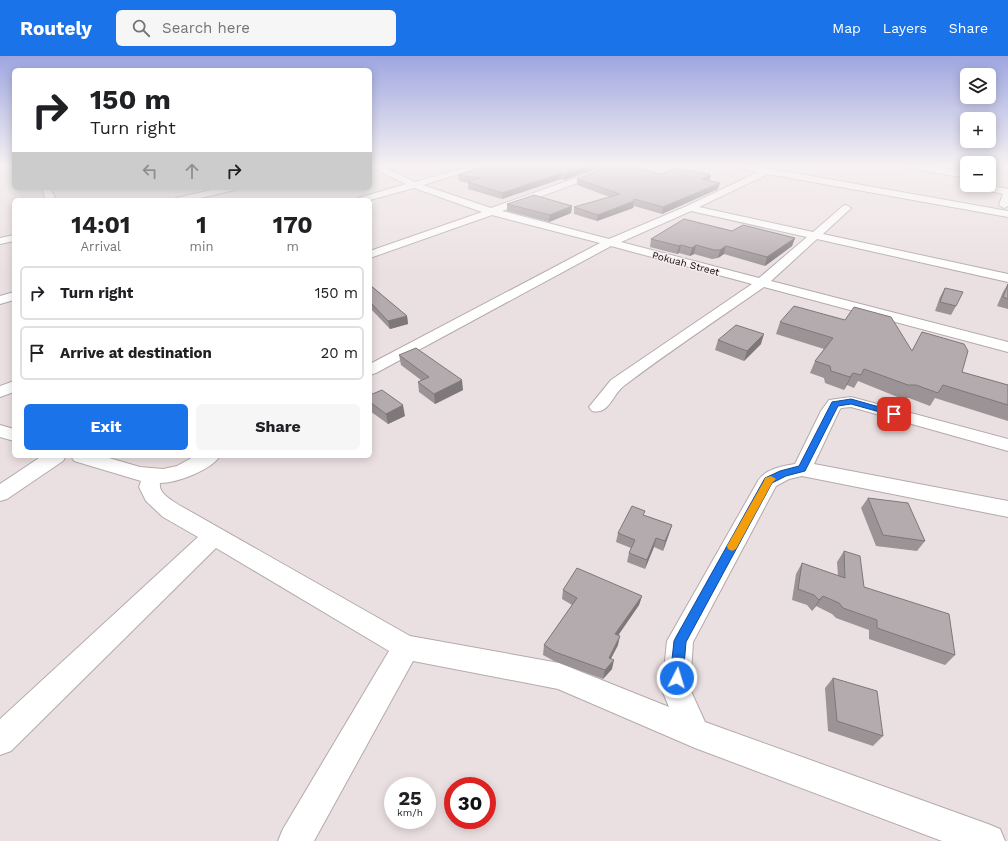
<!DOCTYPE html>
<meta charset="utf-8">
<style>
body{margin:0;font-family:"Work Sans",sans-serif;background:#f6f6f6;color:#202124;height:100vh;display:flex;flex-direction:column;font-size:15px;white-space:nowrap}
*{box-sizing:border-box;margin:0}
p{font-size:13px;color:#757577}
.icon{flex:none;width:22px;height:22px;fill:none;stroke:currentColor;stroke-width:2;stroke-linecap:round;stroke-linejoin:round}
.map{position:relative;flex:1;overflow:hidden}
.panel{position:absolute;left:12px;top:142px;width:360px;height:260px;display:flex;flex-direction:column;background:#fff;border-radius:6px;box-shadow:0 2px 10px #0003}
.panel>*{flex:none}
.hud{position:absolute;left:12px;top:12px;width:360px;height:122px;border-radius:6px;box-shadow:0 2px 10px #0003;background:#fff;color:#202124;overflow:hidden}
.buttons{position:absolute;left:960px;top:12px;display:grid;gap:8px}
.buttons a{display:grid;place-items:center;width:36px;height:36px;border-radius:6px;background:#fff;box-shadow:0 2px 10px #0003;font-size:20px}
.speed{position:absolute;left:384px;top:721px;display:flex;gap:8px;font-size:20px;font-weight:700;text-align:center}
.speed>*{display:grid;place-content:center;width:52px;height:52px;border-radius:50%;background:#fff;box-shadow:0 2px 10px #0003;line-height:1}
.speed small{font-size:10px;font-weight:400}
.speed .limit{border:6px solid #d22;background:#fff;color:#111}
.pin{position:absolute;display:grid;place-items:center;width:34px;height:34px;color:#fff;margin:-17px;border-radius:8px;box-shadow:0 2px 6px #0006}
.me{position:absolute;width:44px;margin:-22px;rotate:5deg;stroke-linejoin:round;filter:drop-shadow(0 0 3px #0008)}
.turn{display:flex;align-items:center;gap:14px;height:84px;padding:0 12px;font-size:18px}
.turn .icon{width:52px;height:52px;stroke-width:2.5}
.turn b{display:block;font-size:28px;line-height:34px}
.lanes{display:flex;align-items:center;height:38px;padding:0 12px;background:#0003;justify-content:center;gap:20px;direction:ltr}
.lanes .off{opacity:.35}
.eta{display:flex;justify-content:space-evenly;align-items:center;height:68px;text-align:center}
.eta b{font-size:24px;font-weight:700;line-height:28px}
.primary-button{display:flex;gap:8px;margin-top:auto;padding:8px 12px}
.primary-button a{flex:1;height:46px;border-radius:6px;background:#1a73e8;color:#fff;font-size:16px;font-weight:700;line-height:46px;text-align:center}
.primary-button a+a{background:#f6f6f6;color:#202124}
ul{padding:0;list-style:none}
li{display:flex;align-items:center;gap:12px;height:54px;margin:0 8px 6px;padding:0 4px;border:2px solid #e0e0e0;border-radius:6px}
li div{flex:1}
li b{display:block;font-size:15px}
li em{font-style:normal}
header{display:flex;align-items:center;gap:24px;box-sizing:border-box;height:56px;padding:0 20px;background:#1a73e8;color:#fff}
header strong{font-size:19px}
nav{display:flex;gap:22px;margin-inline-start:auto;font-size:14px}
.search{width:280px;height:36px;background:#f6f6f6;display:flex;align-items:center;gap:10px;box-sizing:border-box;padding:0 14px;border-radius:6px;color:#757577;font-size:15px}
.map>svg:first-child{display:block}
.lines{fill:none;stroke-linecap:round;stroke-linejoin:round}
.minor-casing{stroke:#b4aaaa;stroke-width:2}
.minor{fill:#fff;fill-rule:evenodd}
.wall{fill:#9b9396}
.shaded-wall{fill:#7e787a}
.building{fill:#b4abaf;stroke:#7e787a}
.route{fill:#1a73e8;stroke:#114b97}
.slow{fill:#f59e0b}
.labels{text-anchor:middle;stroke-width:3;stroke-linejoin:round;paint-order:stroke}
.far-street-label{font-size:10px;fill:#0f0c0c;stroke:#f8edee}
</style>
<header>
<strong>Routely</strong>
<div class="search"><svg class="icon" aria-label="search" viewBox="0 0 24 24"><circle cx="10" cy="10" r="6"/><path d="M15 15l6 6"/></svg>Search here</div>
<nav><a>Map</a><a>Layers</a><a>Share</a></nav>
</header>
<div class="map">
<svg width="1008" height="785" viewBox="0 0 1008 785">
<rect width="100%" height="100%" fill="#ebe0e1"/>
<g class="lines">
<defs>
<g id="minor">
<path d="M370,108h7l38,18 62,-18h14l-68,21 68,23 124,-44h13l-126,47 107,28 78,-33 71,-34 -33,-8h19l264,47v6l-240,-43 -69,33 114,25 30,-26 3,-1 5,3 -2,2 -26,24 185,40v8l-191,-43 -46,42 237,61v10l-244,-65c-46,32 -94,64 -139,98 -13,9 -15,30 -33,26l-3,-4 22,-27 141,-96 -141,-38 -235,127 -6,2v-11l230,-121 -108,-28 -122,43v-7l112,-39 -68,-24 -44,12h-14l2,-2 48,-14 -36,-17zM691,155l116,26 -48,41 -138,-36z"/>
<polygon points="893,108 915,108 967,116 967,122 897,110"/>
<polygon points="989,108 997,108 992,116 989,116"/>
<polygon points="975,129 987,129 1008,133 1008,150 1004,152 999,149 1003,138 976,132"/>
<polygon points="42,132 50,132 56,144 46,144"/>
<polygon points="220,132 236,132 235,134 191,144 174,144 176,142"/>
<polygon points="14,179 14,185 0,188 0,182"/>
<polygon points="14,236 14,244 0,248 0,240"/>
<polygon points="14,325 14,336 0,341 0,330"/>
<path d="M851,341l157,42v12l-157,-44 -10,1 -2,3 -25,53 194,37v16l-206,-41 -13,3 -13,7 -83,156 -3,47 15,33 283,102 12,5 5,12h-63l-247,-93 -137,-59 -145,-28 -99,180h-36l5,-12 106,-178 -173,-103 -205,203 -11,4v-36l198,-182 -35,-20 -17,-16 -7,-14 2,-6 -67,-20 -3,-5h31l38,11 23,2 14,-3 18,-10h25c-9,14 -43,27 -60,27 -2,10 11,17 19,22l231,131 149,27 110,44 -7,-17 5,-49 91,-160c7,-12 24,-15 37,-17l26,-53 8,-11z"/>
<polygon points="0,369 14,373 14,385 0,381"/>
<polygon points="42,400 66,400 63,405 7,443 0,445 0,428"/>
</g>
</defs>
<use href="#minor" class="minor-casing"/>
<use href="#minor" class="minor"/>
</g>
<g class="wall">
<polygon points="498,108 610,108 564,124 561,123 502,143 468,133 468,127 459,125 458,119"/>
<polygon points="661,118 709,125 720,127 718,133 662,158 634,150 633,152 597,165 574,158 574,151 610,141 577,129 577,123"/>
<polygon points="507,148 572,150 571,157 549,166 507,155"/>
<polygon points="732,175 795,182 792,190 765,210 724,198 718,202 712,203 694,198 690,200 679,197 677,198 650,191 651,183"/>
<polygon points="1008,228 1008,253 997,250 1003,236"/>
<polygon points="370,229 407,260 408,268 390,273 370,252"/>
<polygon points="945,232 956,250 951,259 935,255 940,241"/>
<polygon points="780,266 912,294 962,316 1008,329 1008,365 935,342 930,350 909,342 900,342 858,325 854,332 847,329 844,334 825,327 824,322 810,317 815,305 824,293 776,278"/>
<polygon points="718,284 761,288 744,305 715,294"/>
<polygon points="399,299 463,334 435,348 419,336 418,326 421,324 401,309"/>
<polygon points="370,339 405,360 388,368 370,355"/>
<polygon points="868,442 925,485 917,495 876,490 861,452"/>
<polygon points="644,459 672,469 669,478 663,495 654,491 645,513 627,506 629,497 631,492 616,486 618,477"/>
<polygon points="844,495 864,531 955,599 945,609 869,583 869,574 836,562 832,558 816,550 812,555 807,549 792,544 796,518 802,507 838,520 837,506"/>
<polygon points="563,534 642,540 639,549 618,579 618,589 611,603 612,613 603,623 554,605 543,599 544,589 572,549 562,543"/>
<polygon points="833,622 883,680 873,690 828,675 825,632"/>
</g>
<g class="shaded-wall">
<polygon points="593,108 610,108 564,124 565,118"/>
<polygon points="561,117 561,123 502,143 502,137"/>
<polygon points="711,119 709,125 702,123"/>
<polygon points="720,127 718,133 662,158 663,151"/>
<polygon points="634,145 633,152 597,165 598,159"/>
<polygon points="572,150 571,157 549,166 550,159"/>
<polygon points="795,182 792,190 765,210 767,201"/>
<polygon points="681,189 679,197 677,198 679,190"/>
<polygon points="696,189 694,198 690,200 692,192"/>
<polygon points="726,190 724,198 718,202 720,194"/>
<polygon points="407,260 408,268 390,273 388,265"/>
<polygon points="764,278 761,288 744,305 747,295"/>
<polygon points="853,317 847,329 844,334 850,321"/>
<polygon points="462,324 463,334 435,348 434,338"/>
<polygon points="403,349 405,360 388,368 386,358"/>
<polygon points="672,469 669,478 663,495 665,485"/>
<polygon points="656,482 654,491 645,513 647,504"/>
<polygon points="642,540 639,549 613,587 615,578"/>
<polygon points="823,540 816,550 812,555 819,544"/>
<polygon points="620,580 618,589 606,611 609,602"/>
<polygon points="614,604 612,613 603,623 605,614"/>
</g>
<g class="building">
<polygon points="490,108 496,109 593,108 565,118 561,117 502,137 468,126 480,122 458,119"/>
<polygon points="616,108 624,108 661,118 676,112 711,119 702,123 720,127 663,151 634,143 634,145 598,159 574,151 620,138 577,123"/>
<polygon points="534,139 572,150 550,159 507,148"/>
<polygon points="684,163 732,175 743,169 795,182 767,201 726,190 720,194 714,194 696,189 692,192 681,189 679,190 651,183"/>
<polygon points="1008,228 1008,243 1003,241"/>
<polygon points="370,229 407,260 388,265 370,246"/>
<polygon points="945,232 963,236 956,250 940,246"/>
<polygon points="794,250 845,264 854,251 891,261 912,295 922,276 964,288 968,295 962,316 1008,329 1008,349 943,329 938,337 916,329 908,329 864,313 861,319 853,317 850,321 831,315 830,310 815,305 833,282 780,266"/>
<polygon points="736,269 764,278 747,295 718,284"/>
<polygon points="416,292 462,324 434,338 418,326 429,321 399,299"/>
<polygon points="382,334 403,349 386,358 370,346 370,339"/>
<polygon points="868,442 908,447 925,485 883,479"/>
<polygon points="632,450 645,455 643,459 672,469 665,485 656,482 647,504 629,497 635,484 618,477"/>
<polygon points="844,495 860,500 864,531 949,558 955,599 877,572 877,564 843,552 839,547 823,540 819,544 814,539 798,533 802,507 845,522"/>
<polygon points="577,512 642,540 615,578 620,580 609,602 614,604 605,614 555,596 544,589 577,542 563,534"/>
<polygon points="833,622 877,635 883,680 837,665"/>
</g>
<linearGradient id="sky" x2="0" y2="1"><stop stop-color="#9ea6e0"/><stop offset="0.5" stop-color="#f6f1f2"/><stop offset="1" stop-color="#f6f1f2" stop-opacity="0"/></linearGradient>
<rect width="1008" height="218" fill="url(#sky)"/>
<polygon class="route" points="851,343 897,356 898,358 894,360 851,348 838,350 805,415 786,420 772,427 686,586 683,622 682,626 677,628 672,626 670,622 674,585 676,581 765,422 780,415 799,410 832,346"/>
<polygon class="slow" points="771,420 776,423 772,427 736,493 732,495 728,493 727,490 764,425 765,422"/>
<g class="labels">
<g class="far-street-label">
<text transform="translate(686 207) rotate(15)" y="4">Pokuah Street</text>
</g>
</g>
</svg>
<div class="buttons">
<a><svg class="icon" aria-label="layers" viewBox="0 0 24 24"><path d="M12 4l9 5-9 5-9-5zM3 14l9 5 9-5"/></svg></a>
<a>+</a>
<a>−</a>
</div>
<div class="speed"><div>25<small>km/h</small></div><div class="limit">30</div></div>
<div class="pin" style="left:894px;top:358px;background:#d93025"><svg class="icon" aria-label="arrive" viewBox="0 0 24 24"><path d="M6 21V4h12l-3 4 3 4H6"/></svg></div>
<svg class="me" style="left:677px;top:622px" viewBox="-20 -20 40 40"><circle r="17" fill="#1a73e8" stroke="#fff" stroke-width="3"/><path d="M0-11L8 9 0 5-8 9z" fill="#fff"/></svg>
<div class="hud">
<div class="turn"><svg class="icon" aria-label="right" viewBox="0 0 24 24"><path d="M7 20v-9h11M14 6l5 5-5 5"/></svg><div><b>150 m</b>Turn right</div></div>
<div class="lanes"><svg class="icon off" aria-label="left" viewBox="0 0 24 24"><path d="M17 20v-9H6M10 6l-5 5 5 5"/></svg><svg class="icon off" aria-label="ahead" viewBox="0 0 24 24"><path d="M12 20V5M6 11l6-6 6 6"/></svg><svg class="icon" aria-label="right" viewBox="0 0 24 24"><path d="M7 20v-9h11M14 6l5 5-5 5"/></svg></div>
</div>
<section class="panel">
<div class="eta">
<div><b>14:01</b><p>Arrival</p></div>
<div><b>1</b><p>min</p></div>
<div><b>170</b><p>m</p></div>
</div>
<ul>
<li><svg class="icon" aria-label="right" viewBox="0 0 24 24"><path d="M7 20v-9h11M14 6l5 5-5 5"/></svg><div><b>Turn right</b></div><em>150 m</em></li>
<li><svg class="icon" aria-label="arrive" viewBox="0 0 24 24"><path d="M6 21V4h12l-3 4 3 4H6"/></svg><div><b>Arrive at destination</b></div><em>20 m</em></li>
</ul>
<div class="primary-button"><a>Exit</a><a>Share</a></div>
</section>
</div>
